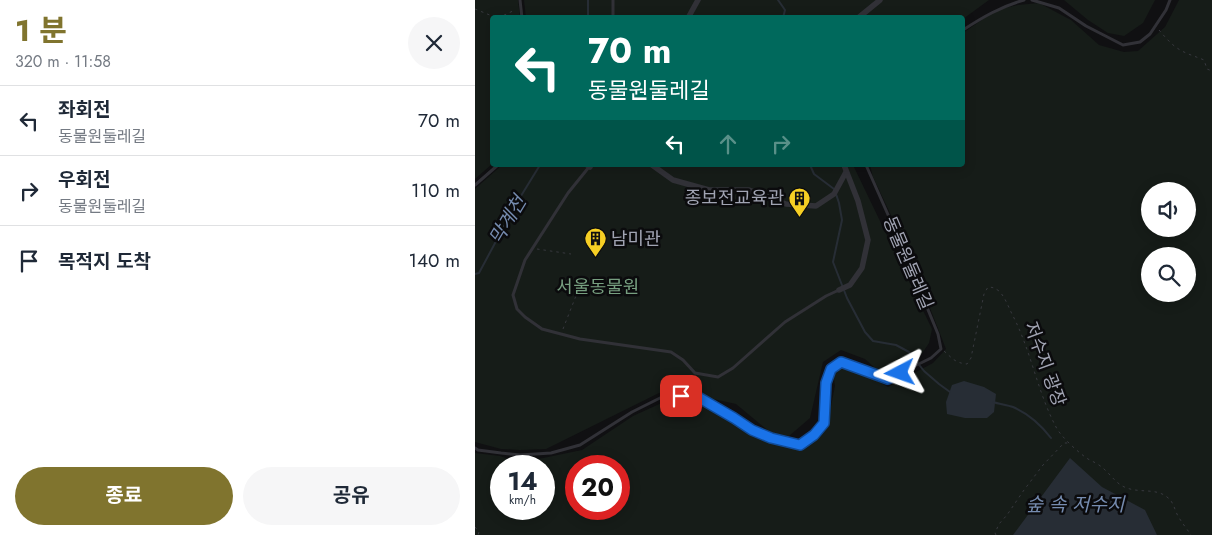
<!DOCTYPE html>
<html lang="ko">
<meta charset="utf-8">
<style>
body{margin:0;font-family:Jost,"Noto Sans KR",sans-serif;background:#f6f6f7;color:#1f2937;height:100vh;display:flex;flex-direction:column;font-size:19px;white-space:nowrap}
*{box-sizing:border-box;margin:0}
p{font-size:16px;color:#747a83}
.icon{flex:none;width:28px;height:28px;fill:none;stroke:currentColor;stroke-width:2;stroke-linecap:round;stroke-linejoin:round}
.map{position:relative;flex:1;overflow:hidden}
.details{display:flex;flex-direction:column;background:#fff;width:475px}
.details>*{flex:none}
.banner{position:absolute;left:15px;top:15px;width:475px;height:152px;border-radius:5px;box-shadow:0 2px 12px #0003;background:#00695c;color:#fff;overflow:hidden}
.fabs{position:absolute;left:666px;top:182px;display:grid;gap:10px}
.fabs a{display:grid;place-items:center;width:55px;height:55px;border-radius:50%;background:#fff;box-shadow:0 2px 12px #0003;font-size:25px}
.speed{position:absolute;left:15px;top:455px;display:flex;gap:10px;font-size:25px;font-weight:700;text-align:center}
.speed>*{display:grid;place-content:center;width:65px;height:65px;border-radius:50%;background:#fff;box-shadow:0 2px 12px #0003;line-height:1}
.speed small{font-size:12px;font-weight:400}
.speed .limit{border:8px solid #d22;background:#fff;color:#111}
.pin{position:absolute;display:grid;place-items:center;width:42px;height:42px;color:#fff;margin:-21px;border-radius:10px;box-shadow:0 2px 8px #0006}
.me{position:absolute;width:55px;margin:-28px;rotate:266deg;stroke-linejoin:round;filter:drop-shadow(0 0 4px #0008)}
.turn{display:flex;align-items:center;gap:18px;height:105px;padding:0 15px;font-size:22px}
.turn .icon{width:65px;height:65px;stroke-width:2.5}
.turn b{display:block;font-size:35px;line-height:42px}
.lanes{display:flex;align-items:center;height:48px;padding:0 15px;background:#0003;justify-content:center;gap:25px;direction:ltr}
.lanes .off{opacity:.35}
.round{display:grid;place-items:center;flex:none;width:52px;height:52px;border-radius:26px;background:#f6f6f7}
.summary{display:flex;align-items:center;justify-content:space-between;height:85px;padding:0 15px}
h1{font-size:30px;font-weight:700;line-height:38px;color:#80742e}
.cta{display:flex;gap:10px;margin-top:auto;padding:10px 15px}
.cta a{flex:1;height:58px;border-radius:30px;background:#80742e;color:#fff;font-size:20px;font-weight:700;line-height:58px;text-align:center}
.cta a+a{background:#f6f6f7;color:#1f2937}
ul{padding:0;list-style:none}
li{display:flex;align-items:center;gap:15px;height:70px;padding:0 15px;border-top:1px solid #e0e1e3}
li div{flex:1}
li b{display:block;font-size:19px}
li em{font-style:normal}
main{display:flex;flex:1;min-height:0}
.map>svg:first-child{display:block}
.green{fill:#161c18;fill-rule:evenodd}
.water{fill:#272d35}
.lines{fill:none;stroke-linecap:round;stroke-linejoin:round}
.stream{stroke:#272d35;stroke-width:2}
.path{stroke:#37383e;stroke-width:1;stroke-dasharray:2.5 4;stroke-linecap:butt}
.lane{stroke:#313137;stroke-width:3}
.street{stroke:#313137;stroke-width:5.5}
.route-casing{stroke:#114b97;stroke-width:12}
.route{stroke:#1a73e8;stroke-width:9}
.labels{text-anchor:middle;stroke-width:5;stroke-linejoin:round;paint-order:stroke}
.poi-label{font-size:18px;fill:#a1a4b3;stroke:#0b0b0d;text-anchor:end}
.street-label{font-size:18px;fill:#a1a4b3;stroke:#0b0b0d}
.park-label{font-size:18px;fill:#779f80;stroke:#0b0b0d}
.water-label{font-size:19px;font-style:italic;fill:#768cb0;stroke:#0b0b0d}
</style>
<main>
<section class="details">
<div class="summary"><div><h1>1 분</h1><p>320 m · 11:58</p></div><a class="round"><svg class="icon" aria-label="close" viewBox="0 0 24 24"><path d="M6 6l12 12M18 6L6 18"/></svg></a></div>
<ul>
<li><svg class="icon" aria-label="left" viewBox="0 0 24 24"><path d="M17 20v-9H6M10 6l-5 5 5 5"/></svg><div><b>좌회전</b><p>동물원둘레길</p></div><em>70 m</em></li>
<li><svg class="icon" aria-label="right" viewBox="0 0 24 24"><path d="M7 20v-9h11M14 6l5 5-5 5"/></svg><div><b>우회전</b><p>동물원둘레길</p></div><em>110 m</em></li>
<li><svg class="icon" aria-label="arrive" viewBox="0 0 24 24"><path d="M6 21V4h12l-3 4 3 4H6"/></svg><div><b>목적지 도착</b></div><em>140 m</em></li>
</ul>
<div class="cta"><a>종료</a><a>공유</a></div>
</section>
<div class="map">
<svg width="737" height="535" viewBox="0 0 737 535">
<rect width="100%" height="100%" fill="#101012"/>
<g class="green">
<polygon points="0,0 43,0 45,17 18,18 17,164 0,179"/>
<polygon points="49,0 514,0 488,19 488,18 51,18"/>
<polygon points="589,0 680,0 668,23 649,36 633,33 613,20"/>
<path d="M704,0h33v535h-737v-82l25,3 19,7 63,-13 51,-34 33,-15 14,-2 16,2 37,20 17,12 19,7 34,8 14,-11 10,-11 8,-40 -2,-14 11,-8 18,8 26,15 45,-24 13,-14 -39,-100 -34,-72 -3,-12h93v-132l33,-23 22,-5 21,-2 32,17 28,25 25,7 14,-1 27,-24zM675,191h37v38h-37zM675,256h37v38h-37zM26,466h43v43h-43zM101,466h43v43h-43z"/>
<polygon points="27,165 378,165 457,329 454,343 446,355 409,376 390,359 366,350 348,362 335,418 314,436 296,433 261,404 220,395 210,389 184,393 71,449 45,450 26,449 0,442 0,189"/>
</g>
<g class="water">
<polygon points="489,381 509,387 521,394 519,412 512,418 490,418 472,414 471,402 477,385"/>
<polygon points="595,458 627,487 670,510 682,535 538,535"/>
</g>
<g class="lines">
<g class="stream">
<polyline points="303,0 310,10 308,18"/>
<polyline points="113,18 113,0"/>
<polyline points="335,165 339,174 359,189"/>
<polyline points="361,194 364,203 367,220 358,262 372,298 390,332 398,341 421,345 434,352 449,371 464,384 475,392"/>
<polyline points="0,274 4,273 41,204 65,165"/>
<path d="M518,402c6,2 14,3 20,5 16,7 28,18 38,31"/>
</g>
<g class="path">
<polyline points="0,9 22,18"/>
<polyline points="23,18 40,10"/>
<path d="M684,30c7,8 14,17 25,22 6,3 13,5 20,8l3,9 5,2"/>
<polyline points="62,249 96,254"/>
<polyline points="88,329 106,283"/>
<path d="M469,351c8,7 11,12 23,13l4,-6 13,-64 4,-7c4,0 7,1 11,4 6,6 9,15 13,23 19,36 25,77 44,113 5,10 23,26 32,32 6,3 12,6 16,10 8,7 13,16 23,19 13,5 29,0 40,9 7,5 7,12 11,19 4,7 9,13 13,19"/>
<polyline points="0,527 4,532 3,535"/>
<polyline points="521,535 520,533 524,524 532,515 549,490 568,465 589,443 594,443"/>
</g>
<g class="lane">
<polyline points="45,0 47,18"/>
<polyline points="557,0 584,8 611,26 648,45 665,42 675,34 691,10 695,0"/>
<polyline points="138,18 138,0"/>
<path d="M488,30c20,-13 37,-23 61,-30"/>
<polyline points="114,167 93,193 50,260 38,295 42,309 50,317 67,329 105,339 196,352 208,360 220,373 243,377 258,368 310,322 351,296 364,290"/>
<polyline points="0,185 23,165"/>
<polyline points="0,448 3,450 26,453 45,455 76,453 105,445 157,412 189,396 206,396 223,397 259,418 277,430 296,439 325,445 339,435 349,423 351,383 356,369 366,362 413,379 456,358 466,349 463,334 426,244 391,165"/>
</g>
<g class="street">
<polyline points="213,18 223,0"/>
<polyline points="383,18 405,0"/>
<polyline points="112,165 115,167"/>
<polyline points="177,165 198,180 234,190 274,190 311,204 341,206 359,194 371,172"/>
<polyline points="364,290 375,285 387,268 393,240 383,201 369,165"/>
</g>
</g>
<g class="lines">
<defs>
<polyline id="route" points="206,396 223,397 259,418 277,430 296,438 325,445 339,435 349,423 351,383 356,369 366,362 413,379 425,373"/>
</defs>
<use href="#route" class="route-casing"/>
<use href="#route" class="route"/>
</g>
<defs>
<symbol id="building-pin" viewBox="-11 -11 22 30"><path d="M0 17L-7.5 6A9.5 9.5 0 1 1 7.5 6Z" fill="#f6cf24" stroke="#0b0b0d"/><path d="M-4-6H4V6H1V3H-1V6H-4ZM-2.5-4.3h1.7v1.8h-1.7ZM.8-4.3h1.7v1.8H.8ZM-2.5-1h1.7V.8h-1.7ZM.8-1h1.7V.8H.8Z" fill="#111"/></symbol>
</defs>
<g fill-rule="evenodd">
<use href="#building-pin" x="312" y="186" width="25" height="34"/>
<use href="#building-pin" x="108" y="226" width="25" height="34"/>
</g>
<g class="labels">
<g class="poi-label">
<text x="309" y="204">종보전교육관</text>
<text x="136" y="245" text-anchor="start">남미관</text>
</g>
<g class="street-label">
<text transform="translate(433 263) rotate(67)" y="6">동물원둘레길</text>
<text transform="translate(570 364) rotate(70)" y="6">저수지 광장</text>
</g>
<g class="park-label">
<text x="123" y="293">서울동물원</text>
</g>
<g class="water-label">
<text transform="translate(32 220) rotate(-59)" y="7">막계천</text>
<text x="600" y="511">숲 속 저수지</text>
</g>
</g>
</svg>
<div class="fabs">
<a><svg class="icon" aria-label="sound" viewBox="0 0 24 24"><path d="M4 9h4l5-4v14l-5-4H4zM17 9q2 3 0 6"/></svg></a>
<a><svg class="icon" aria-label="search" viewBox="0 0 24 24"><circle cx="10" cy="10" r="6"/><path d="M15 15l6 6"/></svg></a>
</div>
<div class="speed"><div>14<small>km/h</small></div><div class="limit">20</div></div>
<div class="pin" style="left:206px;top:396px;background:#d93025"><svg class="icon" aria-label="arrive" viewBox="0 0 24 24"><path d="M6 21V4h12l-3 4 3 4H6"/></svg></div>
<svg class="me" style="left:425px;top:373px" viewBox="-20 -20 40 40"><path d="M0-17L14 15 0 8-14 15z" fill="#1a73e8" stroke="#fff" stroke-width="4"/></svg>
<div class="banner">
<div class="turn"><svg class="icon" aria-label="left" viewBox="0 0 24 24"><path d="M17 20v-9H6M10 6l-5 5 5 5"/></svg><div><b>70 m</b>동물원둘레길</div></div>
<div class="lanes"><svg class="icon" aria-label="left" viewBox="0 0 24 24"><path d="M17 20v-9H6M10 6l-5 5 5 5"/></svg><svg class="icon off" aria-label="ahead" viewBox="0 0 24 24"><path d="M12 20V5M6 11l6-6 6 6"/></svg><svg class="icon off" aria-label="right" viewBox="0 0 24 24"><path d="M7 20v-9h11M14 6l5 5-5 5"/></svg></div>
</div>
</div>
</main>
